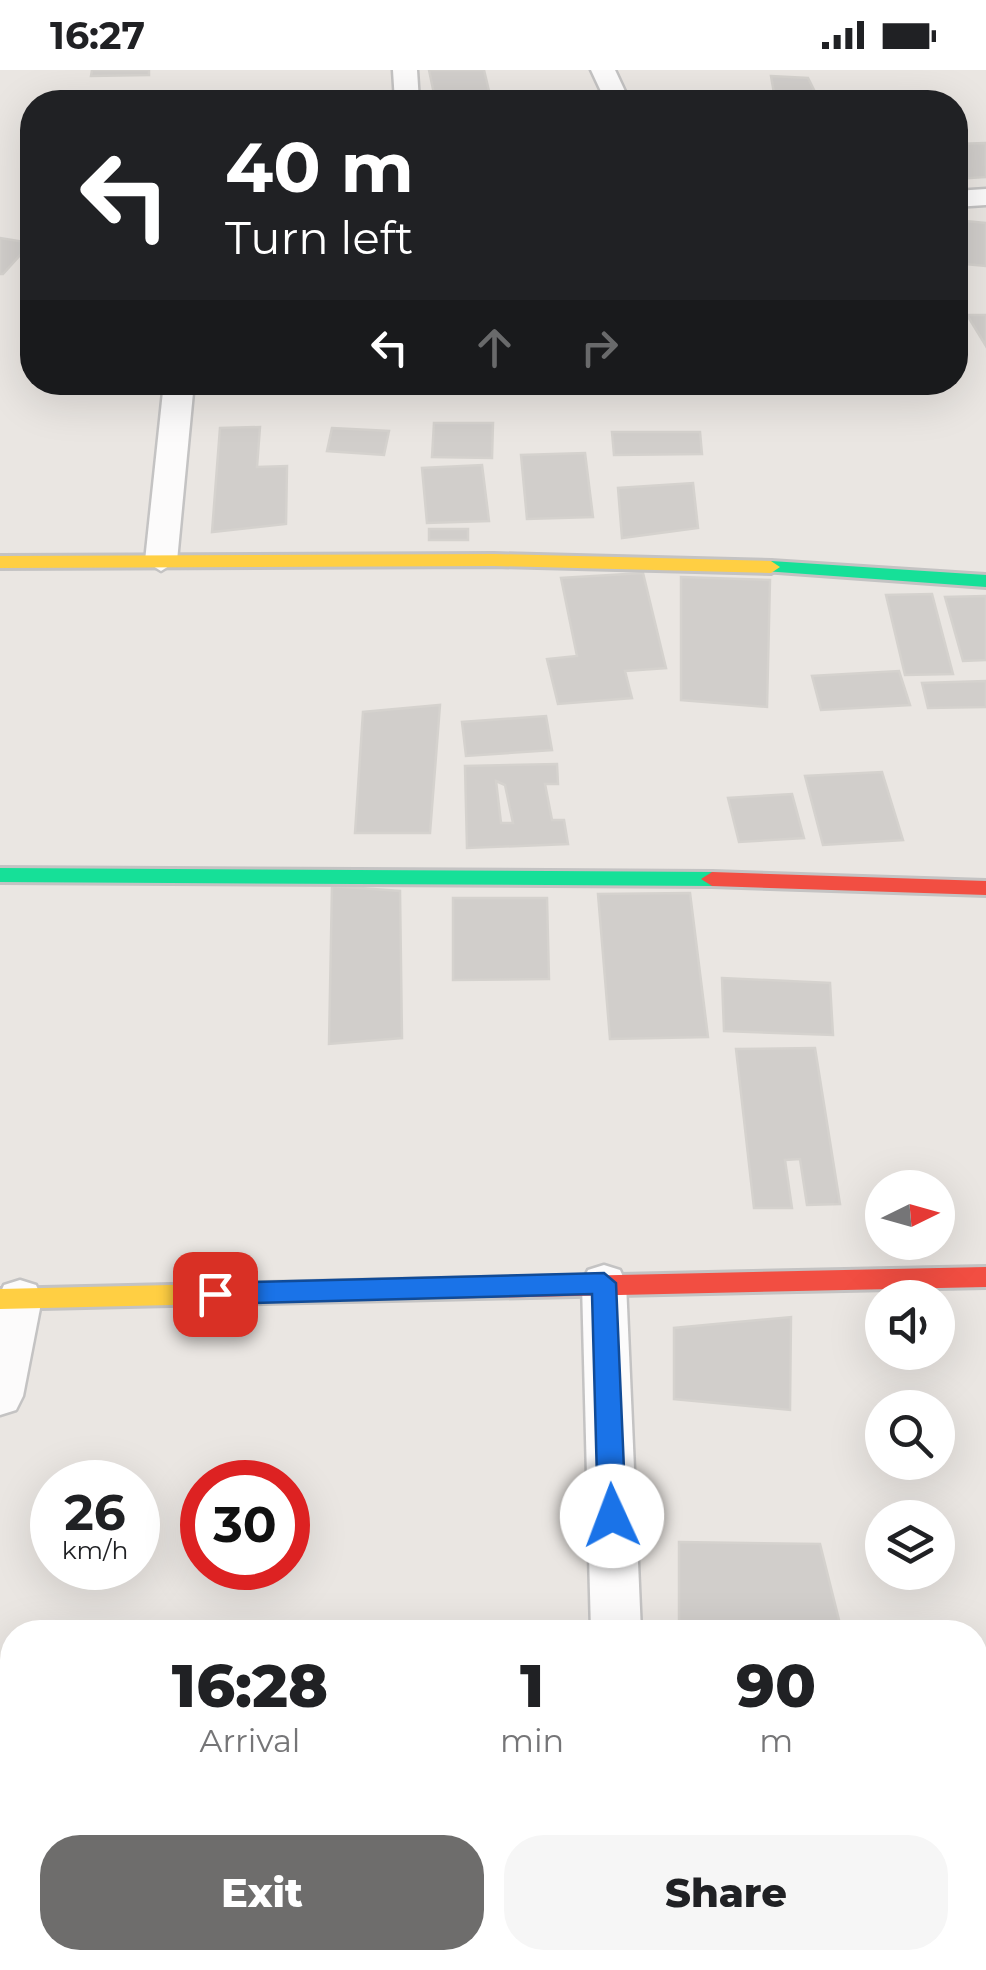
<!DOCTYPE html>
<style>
body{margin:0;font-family:Montserrat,sans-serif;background:#f6f6f6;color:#202124;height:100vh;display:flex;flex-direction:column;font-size:38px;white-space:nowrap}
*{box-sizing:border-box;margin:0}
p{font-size:32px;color:#757577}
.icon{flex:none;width:55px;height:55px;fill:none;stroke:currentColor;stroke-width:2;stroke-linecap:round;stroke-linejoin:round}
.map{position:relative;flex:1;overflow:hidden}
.details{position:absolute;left:0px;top:1550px;width:988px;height:350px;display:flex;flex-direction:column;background:#fff;border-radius:40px 40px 0 0;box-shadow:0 10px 40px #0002}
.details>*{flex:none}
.banner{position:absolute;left:20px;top:20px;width:948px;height:305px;border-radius:40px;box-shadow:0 10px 40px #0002;background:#202124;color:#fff;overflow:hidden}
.needle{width:65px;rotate:85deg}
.buttons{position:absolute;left:865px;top:1100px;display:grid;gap:20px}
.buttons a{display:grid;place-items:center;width:90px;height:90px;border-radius:50%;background:#fff;box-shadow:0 10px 40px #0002;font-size:50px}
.speed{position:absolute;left:30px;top:1390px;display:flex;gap:20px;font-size:50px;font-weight:700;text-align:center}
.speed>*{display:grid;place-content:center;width:130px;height:130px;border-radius:50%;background:#fff;box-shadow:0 10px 40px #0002;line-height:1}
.speed small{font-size:25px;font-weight:400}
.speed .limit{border:15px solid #d22;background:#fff;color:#111}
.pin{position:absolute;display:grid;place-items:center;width:85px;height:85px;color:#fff;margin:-42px;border-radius:20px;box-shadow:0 5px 15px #0006}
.me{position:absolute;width:110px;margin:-55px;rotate:358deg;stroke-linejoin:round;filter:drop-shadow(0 0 8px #0008)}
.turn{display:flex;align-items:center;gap:35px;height:210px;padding:0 40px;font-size:45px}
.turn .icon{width:130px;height:130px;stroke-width:2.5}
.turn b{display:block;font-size:70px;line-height:85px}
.lanes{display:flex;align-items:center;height:95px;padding:0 40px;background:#0003;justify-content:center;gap:50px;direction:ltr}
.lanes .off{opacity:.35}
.eta{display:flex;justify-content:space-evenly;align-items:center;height:170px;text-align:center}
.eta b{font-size:60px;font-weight:800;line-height:70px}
.button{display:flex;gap:20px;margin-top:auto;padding:20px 40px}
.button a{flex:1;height:115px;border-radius:40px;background:#6e6d6c;color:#fff;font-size:40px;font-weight:800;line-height:115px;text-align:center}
.button a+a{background:#f6f6f6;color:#202124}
.status{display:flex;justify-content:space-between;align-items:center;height:70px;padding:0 50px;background:#fff;direction:ltr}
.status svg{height:28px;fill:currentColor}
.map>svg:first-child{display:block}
.building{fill:#d1cecb;stroke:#d5d2ce;stroke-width:2.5;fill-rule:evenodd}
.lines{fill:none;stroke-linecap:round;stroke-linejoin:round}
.street-casing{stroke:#c4c3c3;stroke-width:5}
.fast-casing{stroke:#c4c3c3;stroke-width:6}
.slow-casing{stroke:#c4c3c3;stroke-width:6}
.jam-casing{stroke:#c4c3c3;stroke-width:6}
.street{fill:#fcfbfb;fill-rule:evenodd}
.fast{fill:#16e098;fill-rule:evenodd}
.slow{fill:#ffcf43;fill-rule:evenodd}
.jam{fill:#f24e42;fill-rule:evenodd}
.route{fill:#1a73e8;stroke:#114b97;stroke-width:2.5}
</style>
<div class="status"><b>16:27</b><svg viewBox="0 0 49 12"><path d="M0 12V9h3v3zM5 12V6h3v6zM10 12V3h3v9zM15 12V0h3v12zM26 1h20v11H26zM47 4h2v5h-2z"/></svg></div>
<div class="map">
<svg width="986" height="1900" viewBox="0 0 986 1900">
<rect width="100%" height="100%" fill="#eae6e2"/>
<g class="building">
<polygon points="92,0 149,0 149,5 91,6"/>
<polygon points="429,0 484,0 489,21 434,24"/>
<polygon points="771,6 808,8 817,26 775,29"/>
<polygon points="986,73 986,107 955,109 955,74"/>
<polygon points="955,150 986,153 986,196 955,193"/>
<polygon points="0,168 31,173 3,204 0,204"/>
<polygon points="967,245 986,245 986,276"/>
<polygon points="434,353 493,353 492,388 432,387"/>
<polygon points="260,357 257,397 287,396 286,454 212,462 220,358"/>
<polygon points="332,358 389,361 384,385 327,381"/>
<polygon points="612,362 700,362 702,384 614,385"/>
<polygon points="585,383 593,447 527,449 521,385"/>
<polygon points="482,395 489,451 427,453 422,398"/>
<polygon points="693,413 698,458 622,468 618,418"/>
<rect x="429" y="459" width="39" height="11"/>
<polygon points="643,503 666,598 625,601 632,628 558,634 547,589 577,586 561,508"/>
<polygon points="681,507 770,510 767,637 681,630"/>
<polygon points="932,524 953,604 905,605 886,525"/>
<polygon points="986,526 986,590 963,591 945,527"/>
<polygon points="899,601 910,635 821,640 812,606"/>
<polygon points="986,611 986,637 928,638 922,613"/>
<polygon points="440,635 430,763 355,763 363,642"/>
<polygon points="546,646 552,680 466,686 462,652"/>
<path d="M557,694l1,20h-13l7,36h12l4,24 -101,4 -2,-82zM496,711l9,4 8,38h-12z"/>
<polygon points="882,702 903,770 823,775 805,706"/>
<polygon points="792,724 804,768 739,772 728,728"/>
<polygon points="332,816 400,821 402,968 329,974"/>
<polygon points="690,823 708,967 610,969 598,824"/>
<polygon points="453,828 547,828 549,909 453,910"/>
<polygon points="722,908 830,913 833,965 724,961"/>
<polygon points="815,978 840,1134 807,1135 800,1089 785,1090 792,1138 754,1138 736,979"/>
<polygon points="791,1247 790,1340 674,1329 674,1258"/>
<polygon points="679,1472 820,1474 842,1562 679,1562"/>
<polygon points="12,1724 12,1793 3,1796"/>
<polygon points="975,1877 986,1877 986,1900 921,1900 919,1888 975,1888"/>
<polygon points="418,1888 526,1888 522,1900 417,1900"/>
</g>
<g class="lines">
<defs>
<g id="street">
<polygon points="393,0 417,0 419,32 395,32"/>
<polygon points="591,0 615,0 630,32 606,32"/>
<polygon points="986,119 986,135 955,137 955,121"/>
<polygon points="164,312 194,312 177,491 161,501 145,491"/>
<polygon points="604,1195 620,1200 626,1213 641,1562 591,1562 582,1213 588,1200"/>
<polygon points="20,1210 36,1215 42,1228 23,1326 16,1340 0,1345 0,1224 4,1215"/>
<polygon points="986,1784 986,1836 975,1837 975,1785"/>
<polygon points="597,1888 651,1888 651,1900 595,1900"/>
</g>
<g id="fast">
<polygon points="771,491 986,505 986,517 764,501 764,493"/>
<polygon points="0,798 712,802 723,809 712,816 0,812"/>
</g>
<g id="slow">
<polygon points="494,484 771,491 780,497 771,503 494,496 0,498 0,486"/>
<polygon points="434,1209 443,1212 446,1219 443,1226 434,1229 0,1239 0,1219"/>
</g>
<g id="jam">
<polygon points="712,802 986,811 986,825 712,816 701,809"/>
<polygon points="986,1197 986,1217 434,1229 425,1226 422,1219 425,1212 434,1209"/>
</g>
</defs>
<use href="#street" class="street-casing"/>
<use href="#fast" class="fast-casing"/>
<use href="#slow" class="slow-casing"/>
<use href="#jam" class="jam-casing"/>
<use href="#street" class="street"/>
<use href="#fast" class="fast"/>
<use href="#slow" class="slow"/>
<use href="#jam" class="jam"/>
</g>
<polygon class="route" points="604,1203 616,1213 626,1446 622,1454 602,1454 598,1446 592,1224 215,1234 202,1224 215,1213"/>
</svg>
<div class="buttons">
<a><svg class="needle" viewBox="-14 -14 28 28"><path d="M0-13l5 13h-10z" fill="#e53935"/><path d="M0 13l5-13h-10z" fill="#757577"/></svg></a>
<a><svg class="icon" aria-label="sound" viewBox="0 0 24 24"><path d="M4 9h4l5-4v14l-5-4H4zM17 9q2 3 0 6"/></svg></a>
<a><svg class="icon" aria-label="search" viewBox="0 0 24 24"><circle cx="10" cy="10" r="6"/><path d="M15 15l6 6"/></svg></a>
<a><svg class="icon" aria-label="layers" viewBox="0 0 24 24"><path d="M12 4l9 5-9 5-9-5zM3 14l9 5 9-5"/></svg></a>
</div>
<div class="speed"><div>26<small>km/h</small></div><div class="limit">30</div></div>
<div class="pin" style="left:215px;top:1224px;background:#d93025"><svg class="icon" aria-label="arrive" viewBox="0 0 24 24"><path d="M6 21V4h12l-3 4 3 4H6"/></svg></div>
<svg class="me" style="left:612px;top:1446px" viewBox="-20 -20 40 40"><circle r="19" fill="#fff"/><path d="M0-13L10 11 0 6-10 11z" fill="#1a73e8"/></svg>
<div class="banner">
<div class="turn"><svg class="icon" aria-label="left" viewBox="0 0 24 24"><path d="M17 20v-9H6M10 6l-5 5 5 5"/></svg><div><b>40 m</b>Turn left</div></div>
<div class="lanes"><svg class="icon" aria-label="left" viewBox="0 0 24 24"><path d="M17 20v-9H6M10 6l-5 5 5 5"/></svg><svg class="icon off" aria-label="ahead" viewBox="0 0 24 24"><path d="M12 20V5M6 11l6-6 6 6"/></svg><svg class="icon off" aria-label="right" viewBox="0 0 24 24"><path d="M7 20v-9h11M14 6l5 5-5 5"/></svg></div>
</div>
<section class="details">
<div class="eta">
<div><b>16:28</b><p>Arrival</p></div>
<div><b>1</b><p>min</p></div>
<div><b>90</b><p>m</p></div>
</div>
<div class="button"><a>Exit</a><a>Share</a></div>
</section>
</div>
